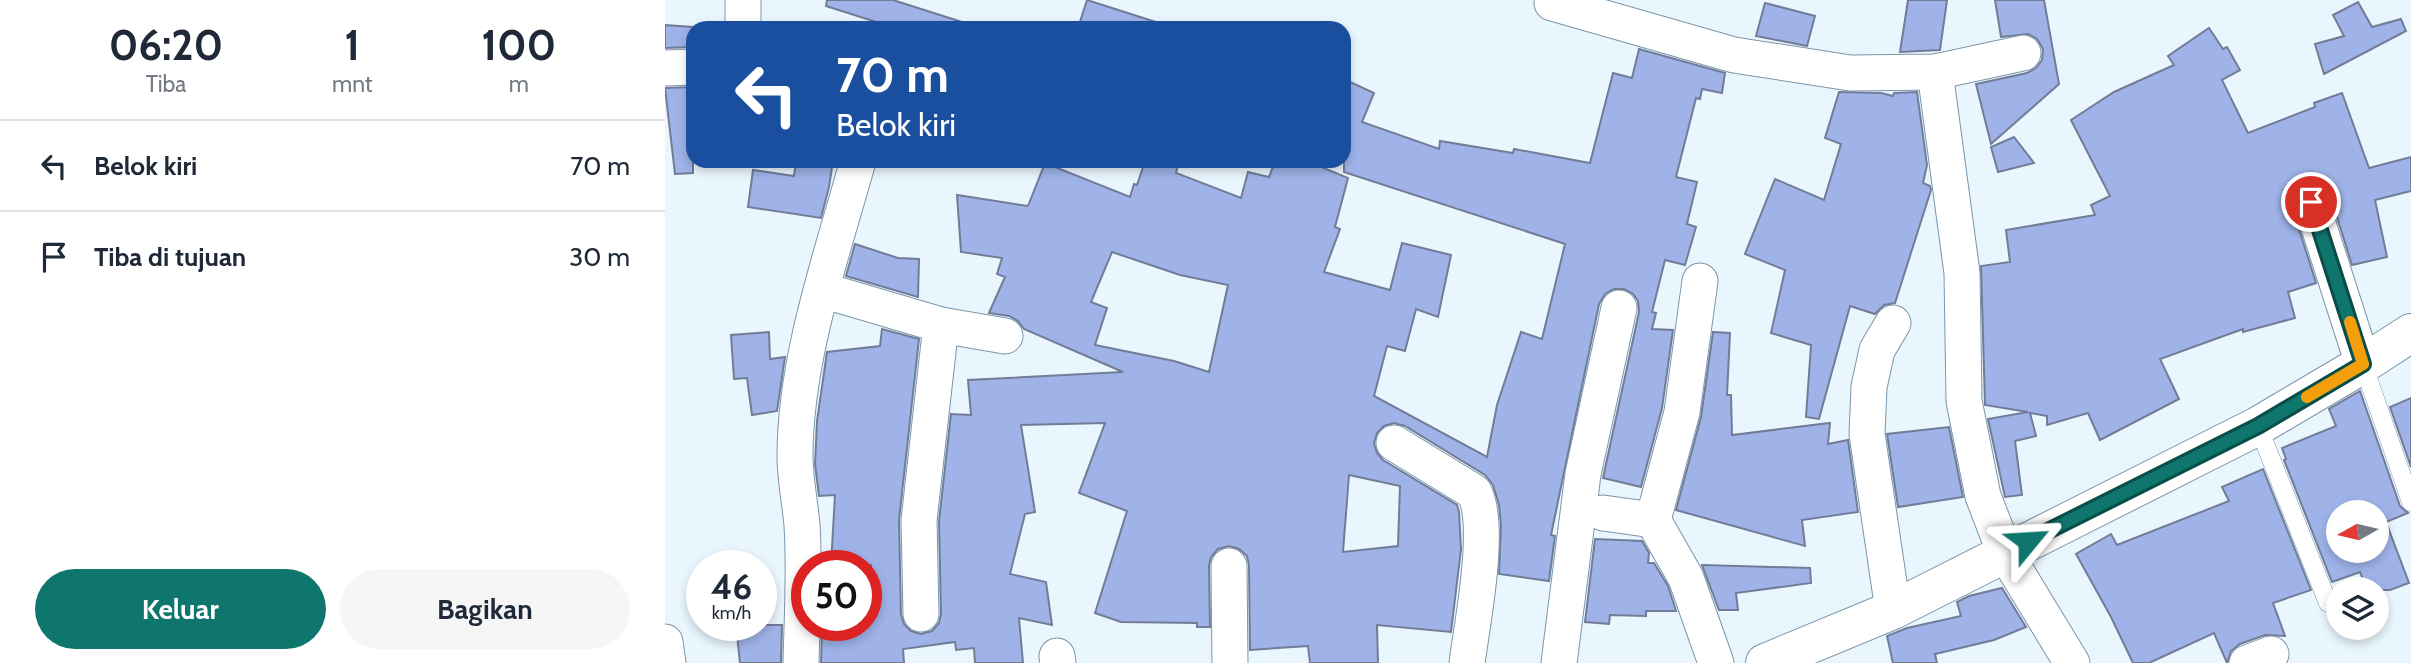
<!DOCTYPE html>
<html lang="id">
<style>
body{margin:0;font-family:Cabin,sans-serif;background:#f6f6f7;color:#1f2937;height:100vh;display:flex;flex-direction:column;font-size:26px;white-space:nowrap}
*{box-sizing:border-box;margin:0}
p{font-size:23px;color:#747a83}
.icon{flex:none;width:38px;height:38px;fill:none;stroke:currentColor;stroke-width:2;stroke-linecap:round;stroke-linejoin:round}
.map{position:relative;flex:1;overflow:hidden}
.sheet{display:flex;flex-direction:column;background:#fff;width:665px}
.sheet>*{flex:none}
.banner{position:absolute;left:21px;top:21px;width:665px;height:147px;border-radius:21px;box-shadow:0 4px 10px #0003;background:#1a4fa0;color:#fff;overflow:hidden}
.needle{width:46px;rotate:262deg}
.buttons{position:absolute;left:1661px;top:500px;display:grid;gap:14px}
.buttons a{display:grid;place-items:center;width:63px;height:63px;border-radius:50%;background:#fff;box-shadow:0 4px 10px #0003;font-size:35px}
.speed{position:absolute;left:21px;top:550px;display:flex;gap:14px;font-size:35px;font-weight:700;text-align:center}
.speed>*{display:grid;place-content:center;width:91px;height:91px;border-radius:50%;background:#fff;box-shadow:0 4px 10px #0003;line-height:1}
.speed small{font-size:18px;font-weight:400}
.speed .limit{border:10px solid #d22;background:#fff;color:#111}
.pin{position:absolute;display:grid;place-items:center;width:60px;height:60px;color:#fff;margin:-30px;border:4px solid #fff;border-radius:50%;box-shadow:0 2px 7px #0007}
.me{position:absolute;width:77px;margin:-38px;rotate:63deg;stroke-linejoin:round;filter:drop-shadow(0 0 5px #0008)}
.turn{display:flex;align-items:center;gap:24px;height:147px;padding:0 35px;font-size:32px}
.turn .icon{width:91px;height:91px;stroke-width:2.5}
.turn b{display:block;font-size:49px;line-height:60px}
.eta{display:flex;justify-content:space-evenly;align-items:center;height:119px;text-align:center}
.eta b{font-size:42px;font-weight:700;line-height:49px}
.cta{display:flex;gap:14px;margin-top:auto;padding:14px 35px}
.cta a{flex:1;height:80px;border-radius:42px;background:#0f766e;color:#fff;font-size:28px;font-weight:700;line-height:80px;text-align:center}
.cta a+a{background:#f6f6f7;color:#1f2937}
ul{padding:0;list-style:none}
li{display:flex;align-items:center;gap:21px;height:91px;padding:0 35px;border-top:2px solid #e0e1e3}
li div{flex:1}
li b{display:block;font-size:26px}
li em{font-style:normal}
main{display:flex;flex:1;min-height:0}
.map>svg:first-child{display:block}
.building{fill:#9fb3e9;stroke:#727c97;stroke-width:2;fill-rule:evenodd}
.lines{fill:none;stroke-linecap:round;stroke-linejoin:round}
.lane-casing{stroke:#7a96aa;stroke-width:19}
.street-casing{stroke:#7a96aa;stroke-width:37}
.secondary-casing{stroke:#7a96aa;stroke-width:40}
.lane{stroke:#fff;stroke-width:18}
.street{stroke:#fff;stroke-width:35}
.secondary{stroke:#fff;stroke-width:38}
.route-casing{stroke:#0a4d48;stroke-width:18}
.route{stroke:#0f766e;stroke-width:12}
.slow{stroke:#f59e0b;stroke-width:12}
</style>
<main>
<section class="sheet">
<div class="eta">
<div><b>06:20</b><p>Tiba</p></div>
<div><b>1</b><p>mnt</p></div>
<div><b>100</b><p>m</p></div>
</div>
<ul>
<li><svg class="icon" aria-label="left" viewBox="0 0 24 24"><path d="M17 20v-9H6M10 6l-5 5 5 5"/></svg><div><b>Belok kiri</b></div><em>70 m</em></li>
<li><svg class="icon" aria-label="arrive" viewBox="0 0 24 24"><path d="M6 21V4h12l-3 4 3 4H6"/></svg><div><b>Tiba di tujuan</b></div><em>30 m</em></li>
</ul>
<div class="cta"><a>Keluar</a><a>Bagikan</a></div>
</section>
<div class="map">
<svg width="1746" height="663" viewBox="0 0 1746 663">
<rect width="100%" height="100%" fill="#eaf6fe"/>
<g class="building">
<polygon points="162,0 228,0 297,22 296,28 230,28 161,6"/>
<polygon points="422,0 494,23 493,28 413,28"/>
<polygon points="1243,0 1282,0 1275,50 1235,52"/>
<polygon points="1330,0 1379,0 1394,84 1326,144 1311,84 1362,73 1371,68 1377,60 1378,49 1372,39 1363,34 1336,37"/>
<polygon points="1693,2 1707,27 1736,19 1741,31 1659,74 1650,44 1679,36 1668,15"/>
<polygon points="1100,3 1150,16 1142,46 1091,36"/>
<polygon points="0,25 28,27 28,47 0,48"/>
<polygon points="1544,28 1558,49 1562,47 1575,70 1557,80 1583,133 1650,107 1649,103 1677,93 1704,168 1746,157 1746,191 1710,200 1722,257 1687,265 1665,195 1660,188 1651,183 1639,183 1632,188 1627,197 1627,207 1651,283 1623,292 1630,318 1578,332 1578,329 1495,359 1514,399 1435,440 1423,413 1382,425 1382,416 1365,413 1371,436 1350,441 1357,495 1340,497 1323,419 1363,412 1320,405 1316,266 1345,262 1341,230 1430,215 1426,205 1445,196 1406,120 1449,92 1509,65 1503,56"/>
<path d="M974,49l86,24 -3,20 -20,-4 -2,10 -4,-1 -20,79 21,5 -10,42 9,3 -11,38 -20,-5 -13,52 4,1 -4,16 21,1 -11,78 -21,79 -38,-9 36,-166 -1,-11 -5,-7 -9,-5h-10l-9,5 -6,10 -48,231 4,1 -6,45 -50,-7 2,-49 -2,-20 -6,-20 -8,-10 -80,-49 -11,-3 -10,3 -7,7 -3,10 3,10 6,7 74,45 2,7 2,37 -10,83 -74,-7 1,38h-68l-2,-17 -58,4 -1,-85 -2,-9 -8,-7 -10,-3 -11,3 -7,8 -2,9 1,61h-13v-4l-76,-1 -26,-9 32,-102 -48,-18 26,-70 -84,2 14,87 -10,2 -15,60 36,8 6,43 -33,-7 4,45h-48l-1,-15 -18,2 -1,-8 -52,7 1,14h-83l1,-38h48l1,-60h-40l4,-70 -16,1 -4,-32 2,-43 10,-69 53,-6 2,-17 37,10 -20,181 2,95 3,9 7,7 10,3 11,-3 7,-8 2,-9 -2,-93 12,-107 20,1 -3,-35 155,-8 -99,-43 -6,-8 -9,-5 -20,-3 16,-36 -8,-3 5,-16 -41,-6 -4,-57 71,11 17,-43 85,34 4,-13 3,1 8,-24h34l-3,12 65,25 7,-26 21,5 6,-16h32l41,17 -13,49 5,2 -16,43 66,18 12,-47 49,12 -13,62 -22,-8 -11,42 -18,-5 -13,50 113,61 10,-52 24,-73 21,7 23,-95 -221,-72v-93l30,14 -12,29 77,27 1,-8 73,12 1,-4 76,14 23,-90 19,5zM447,252l68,23 48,10 -19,87 -35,-11 -79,-16 12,-37 -16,-6zM684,475l51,11 -2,60 -55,6z"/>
<polygon points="28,87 28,173 10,174 0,88"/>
<polygon points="1174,92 1216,93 1228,96 1229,93 1252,92 1262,165 1258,183 1265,186 1266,190 1230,303 1219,305 1210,314 1185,306 1154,419 1141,417 1146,345 1106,333 1120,270 1080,254 1110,179 1159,200 1176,144 1160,138"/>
<polygon points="1349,137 1369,163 1333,172 1326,147"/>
<polygon points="131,161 168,161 164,187 156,218 83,207 88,170 129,176"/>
<polygon points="190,244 233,258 254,259 253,297 181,276"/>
<polygon points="104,332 105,359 120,357 112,411 87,415 82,378 69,379 66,335"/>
<polygon points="1048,332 1065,333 1062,395 1066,395 1067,435 1165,423 1163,444 1183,440 1193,512 1137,520 1140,546 1011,510 1036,417"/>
<path d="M1695,391l40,115 8,7 -22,9 23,61 -19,7h-23l-7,-18 -28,10 -48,-122 2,-1 -4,-11 54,-22 -7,-17zM1673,513h39v38h-39z"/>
<polygon points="1746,398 1746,467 1725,407"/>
<polygon points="1284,427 1298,497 1233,507 1222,434"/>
<polygon points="1598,469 1646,590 1608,603 1620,636 1600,635 1575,644 1566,651 1562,663 1549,633 1484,663 1468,663 1446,617 1411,554 1446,534 1452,545 1564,501 1557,487"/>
<polygon points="930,539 977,541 984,553 983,563 989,563 1003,586 1011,611 981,611 981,616 945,615 944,624 920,622"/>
<polygon points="1037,565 1145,568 1146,583 1071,593 1073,610 1054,610"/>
<polygon points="1337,588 1361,627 1329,640 1270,654 1272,663 1228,663 1222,636 1242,628 1296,616 1292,602 1304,596"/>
<polygon points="71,625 117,625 116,663 75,663"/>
</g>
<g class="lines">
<defs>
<g id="lane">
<polyline points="1698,364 1746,502"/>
<polyline points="1593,426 1663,603"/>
</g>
<g id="street">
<polyline points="887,3 1069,55 1185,73 1270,72 1358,53"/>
<polyline points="78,28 78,0"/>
<polyline points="0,68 28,67"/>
<polyline points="1270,72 1297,273 1299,401 1318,496 1340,553 1407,663"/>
<polyline points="1646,202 1698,364"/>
<polyline points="157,290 276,325 340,336"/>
<polyline points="1228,323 1212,350 1204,387 1202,434 1228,610"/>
<path d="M729,443l80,49c18,33 -2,132 -7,171"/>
<polyline points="938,513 988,520 1017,412 1035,281"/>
<polyline points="988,520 1021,578 1051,663"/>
<polyline points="564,566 565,663"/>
<polyline points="256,614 254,520 276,325"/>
<polyline points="0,642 3,663"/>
<polyline points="392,656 393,663"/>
<path d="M136,663c1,-46 4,-92 1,-138 -2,-23 -7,-46 -7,-69 0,-97 37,-202 63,-295"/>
<polyline points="894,663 918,474 954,308"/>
<polyline points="1582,663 1606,654"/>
</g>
<polyline id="secondary" points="1100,663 1228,610 1593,426 1698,364 1746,333"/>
</defs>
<use href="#lane" class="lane-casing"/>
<use href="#street" class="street-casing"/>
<use href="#secondary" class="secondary-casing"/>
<use href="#lane" class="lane"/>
<use href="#street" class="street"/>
<use href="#secondary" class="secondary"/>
</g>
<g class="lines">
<defs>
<polyline id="route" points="1363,541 1593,426 1698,364 1646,202"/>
</defs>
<use href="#route" class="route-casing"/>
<use href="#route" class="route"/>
<polyline class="slow" points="1642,397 1698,364 1685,322"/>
</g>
</svg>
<div class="buttons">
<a><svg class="needle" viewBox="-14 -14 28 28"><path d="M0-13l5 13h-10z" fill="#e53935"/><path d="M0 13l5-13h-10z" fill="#747a83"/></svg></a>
<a><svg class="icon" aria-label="layers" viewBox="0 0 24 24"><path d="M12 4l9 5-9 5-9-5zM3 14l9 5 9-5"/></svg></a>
</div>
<div class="speed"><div>46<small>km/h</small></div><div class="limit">50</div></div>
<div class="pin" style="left:1646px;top:202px;background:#d93025"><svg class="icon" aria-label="arrive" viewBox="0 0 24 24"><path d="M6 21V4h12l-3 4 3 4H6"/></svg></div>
<svg class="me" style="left:1363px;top:541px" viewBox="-20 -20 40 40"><path d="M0-17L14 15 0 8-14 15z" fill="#0f766e" stroke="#fff" stroke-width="4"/></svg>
<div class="banner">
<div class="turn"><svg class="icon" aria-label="left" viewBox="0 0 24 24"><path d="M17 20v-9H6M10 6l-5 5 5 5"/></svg><div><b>70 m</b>Belok kiri</div></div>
</div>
</div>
</main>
